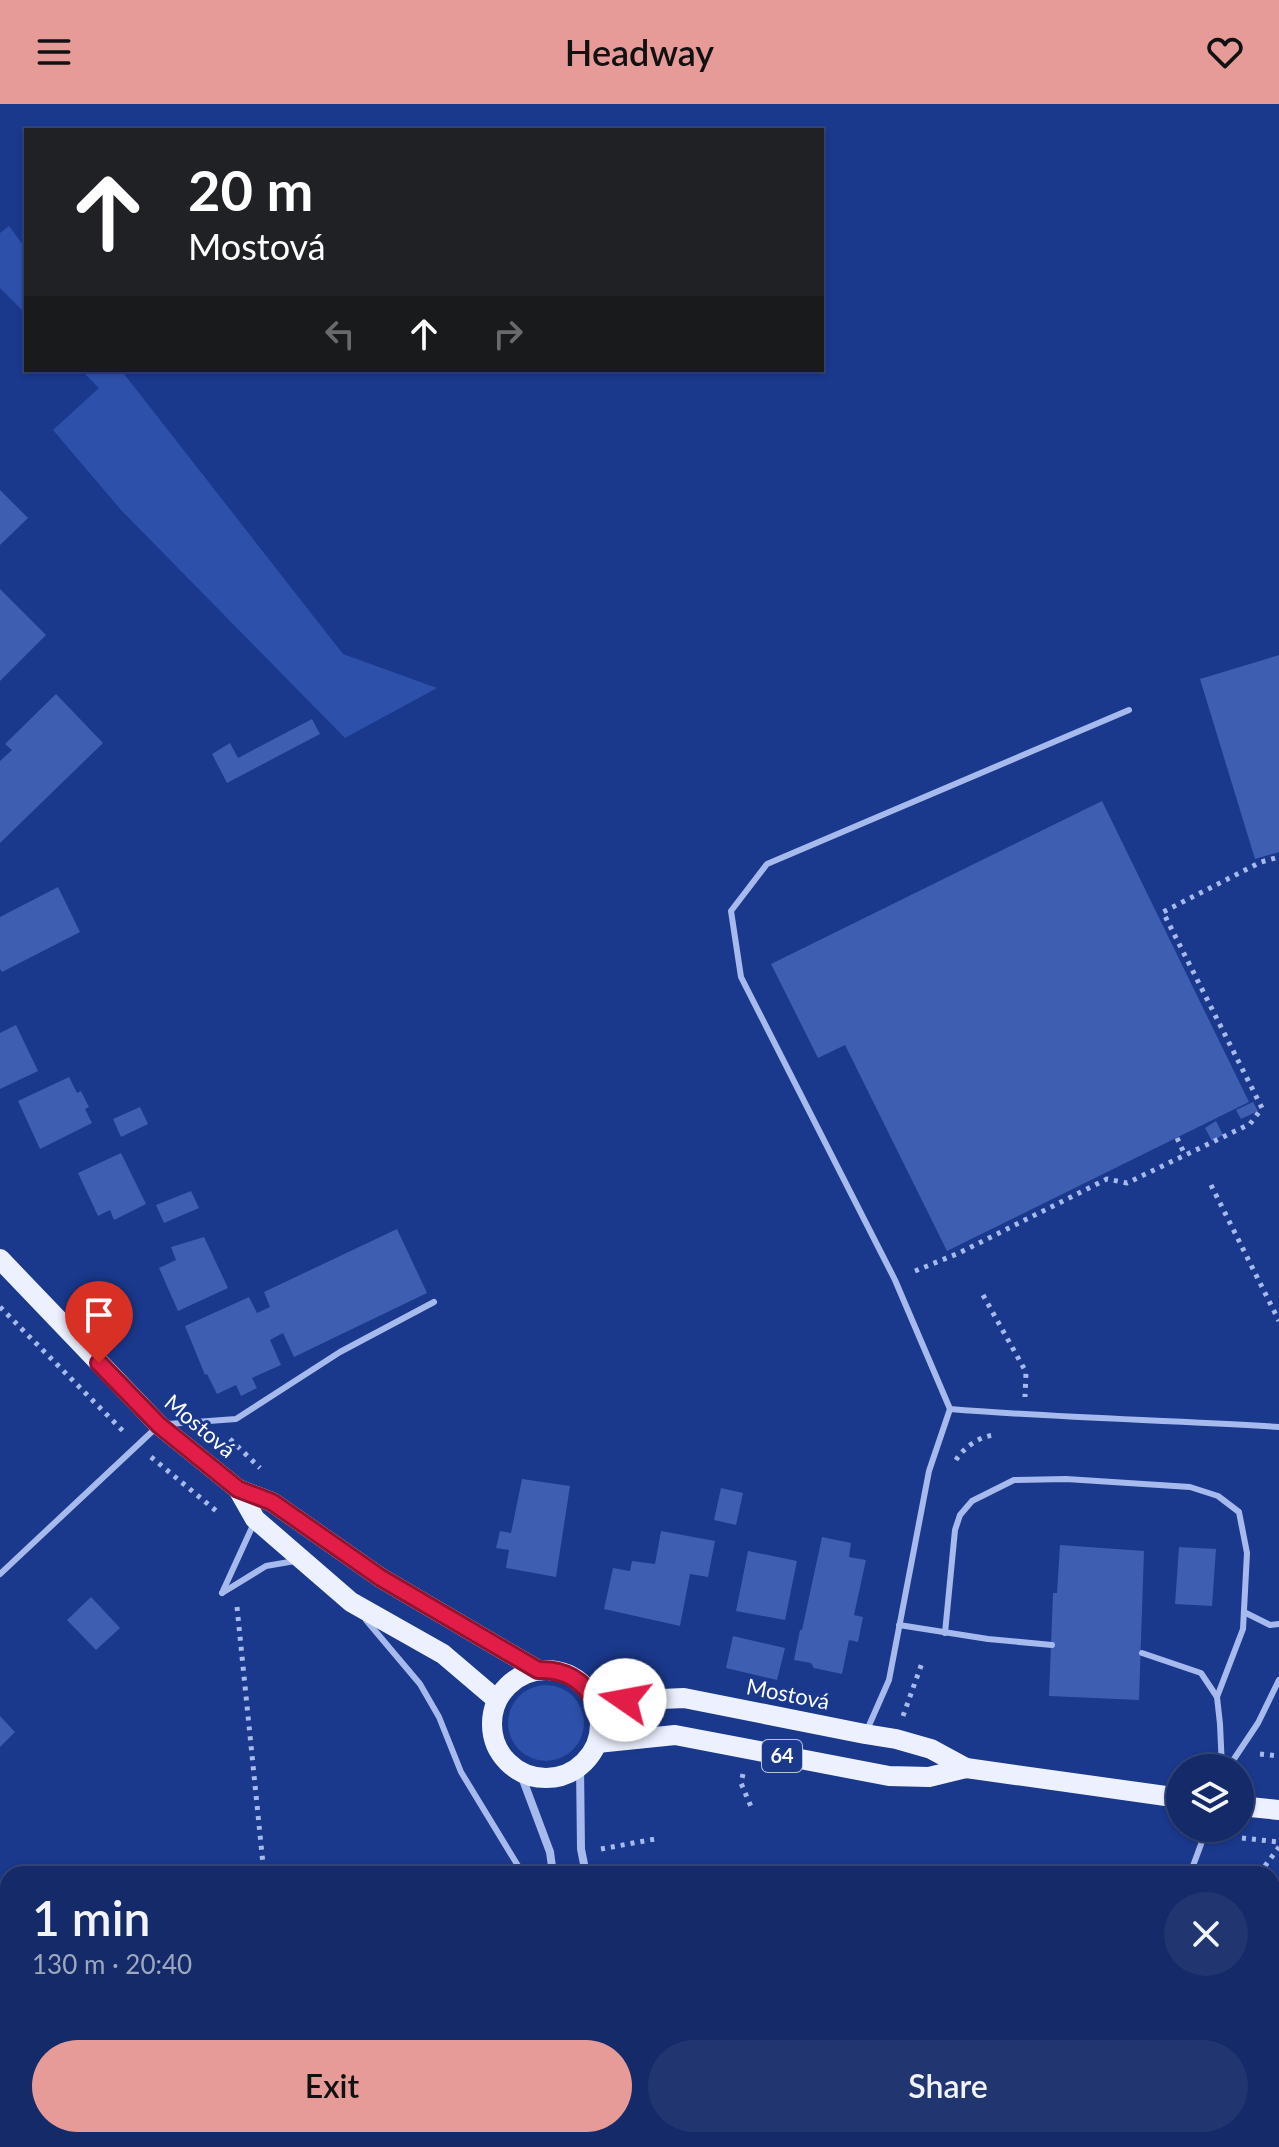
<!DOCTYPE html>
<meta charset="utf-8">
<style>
body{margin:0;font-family:Lato,sans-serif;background:#213671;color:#f1f3f6;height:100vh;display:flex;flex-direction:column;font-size:30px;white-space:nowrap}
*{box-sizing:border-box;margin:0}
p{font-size:26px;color:#9da7c0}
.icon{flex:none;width:44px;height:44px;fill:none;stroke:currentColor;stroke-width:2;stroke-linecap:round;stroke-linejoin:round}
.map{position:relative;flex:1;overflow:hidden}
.side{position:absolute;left:0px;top:1762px;width:1280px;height:282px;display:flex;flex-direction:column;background:#142a69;border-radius:24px 24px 0 0;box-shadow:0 2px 6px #0004,0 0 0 2px #33467d}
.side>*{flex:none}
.top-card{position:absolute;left:24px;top:24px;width:800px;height:244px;border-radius:0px;box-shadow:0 2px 6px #0004,0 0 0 2px #33467d;background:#202124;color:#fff;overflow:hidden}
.fabs{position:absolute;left:1166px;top:1650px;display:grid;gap:16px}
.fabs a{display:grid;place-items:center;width:88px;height:88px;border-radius:50%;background:#142a69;box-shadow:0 2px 6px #0004,0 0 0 2px #33467d;font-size:40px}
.pin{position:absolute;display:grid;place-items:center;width:68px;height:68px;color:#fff;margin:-82px -34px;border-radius:50% 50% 50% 0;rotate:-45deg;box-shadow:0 0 8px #0007}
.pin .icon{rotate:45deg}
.me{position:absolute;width:88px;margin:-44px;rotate:282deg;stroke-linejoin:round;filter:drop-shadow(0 0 6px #0008)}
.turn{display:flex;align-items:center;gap:28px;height:168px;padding:0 32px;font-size:36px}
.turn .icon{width:104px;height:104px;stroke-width:2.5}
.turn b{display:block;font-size:56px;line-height:68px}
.lanes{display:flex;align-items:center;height:76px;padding:0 32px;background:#0003;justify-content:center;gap:40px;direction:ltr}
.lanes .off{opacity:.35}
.round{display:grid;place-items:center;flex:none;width:84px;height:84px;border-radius:42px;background:#213671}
.overview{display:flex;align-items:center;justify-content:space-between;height:136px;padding:0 32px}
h1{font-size:48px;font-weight:600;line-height:60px}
.button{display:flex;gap:16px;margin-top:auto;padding:16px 32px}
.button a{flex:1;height:92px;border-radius:48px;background:#e69b98;color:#111;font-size:32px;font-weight:600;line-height:92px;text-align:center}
.button a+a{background:#213671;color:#f1f3f6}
header{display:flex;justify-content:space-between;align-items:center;height:104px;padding:0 32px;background:#e69b98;color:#111;font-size:36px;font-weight:600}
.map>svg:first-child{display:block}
.green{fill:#2d50aa}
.building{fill:#3e5eb2}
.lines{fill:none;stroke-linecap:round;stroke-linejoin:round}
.path{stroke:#a6baed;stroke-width:5;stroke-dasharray:4 6;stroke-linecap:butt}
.service{stroke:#a6baed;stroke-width:6}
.minor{stroke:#a6baed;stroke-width:8}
.primary{stroke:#edf1ff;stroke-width:20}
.route-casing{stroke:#92132f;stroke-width:20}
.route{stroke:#e11d48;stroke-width:14}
.labels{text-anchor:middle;stroke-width:6;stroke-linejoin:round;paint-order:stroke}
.shield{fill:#1a388c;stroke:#bac3dc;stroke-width:2}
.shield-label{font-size:20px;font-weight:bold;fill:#fff}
.street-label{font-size:22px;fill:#fff;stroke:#1a388c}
</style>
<header><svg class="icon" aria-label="menu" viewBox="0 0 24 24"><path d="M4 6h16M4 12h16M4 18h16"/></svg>Headway<svg class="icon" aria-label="heart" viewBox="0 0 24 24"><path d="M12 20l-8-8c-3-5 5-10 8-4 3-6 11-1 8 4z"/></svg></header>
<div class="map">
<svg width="1279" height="2043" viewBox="0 0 1279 2043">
<rect width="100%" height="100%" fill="#1a388c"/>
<g class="green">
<polygon points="9,122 26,145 26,210 0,184 0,129"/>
<polygon points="81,266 121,266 343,550 437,584 345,634 121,406 53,326 99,284"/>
<circle cx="546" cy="1619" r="38"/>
<polygon points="1279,1813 1279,2043 972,2043 982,2036 1272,2036 1272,1822"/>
</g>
<g class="building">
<polygon points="0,386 28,414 0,441"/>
<polygon points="0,485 46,531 0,577"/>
<polygon points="1279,551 1279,748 1255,755 1200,575"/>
<polygon points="56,590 103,639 0,739 0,657 12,646 5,640"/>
<polygon points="312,615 320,630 227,679 212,650 230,639 238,654"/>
<polygon points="1102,697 1249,998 947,1147 845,941 818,954 771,860"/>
<polygon points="58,783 80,828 2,868 0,865 0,813"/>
<polygon points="16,921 38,967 0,985 0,929"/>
<polygon points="69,973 77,989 81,987 89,1003 85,1005 92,1019 40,1045 18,997"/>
<polygon points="1253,998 1258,1007 1241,1015 1236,1006"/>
<polygon points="140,1003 148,1020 121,1033 113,1015"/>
<polygon points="1216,1017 1223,1031 1212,1037 1205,1024"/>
<polygon points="121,1049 146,1100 114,1116 110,1106 98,1112 78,1069"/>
<polygon points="191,1087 199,1104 164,1119 156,1101"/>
<polygon points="397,1125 427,1189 294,1253 283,1229 270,1236 281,1261 252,1274 257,1284 241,1292 236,1281 217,1290 207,1270 205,1271 185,1222 249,1193 257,1209 270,1203 264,1188"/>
<polygon points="204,1133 228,1184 178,1207 159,1164 176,1156 171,1143"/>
<polygon points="522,1375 570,1382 556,1473 506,1464 509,1446 496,1444 500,1427 511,1429"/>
<polygon points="721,1384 743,1389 736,1421 714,1416"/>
<polygon points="661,1427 715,1437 708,1473 690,1470 680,1522 604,1505 613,1464 630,1467 632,1457 655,1460"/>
<polygon points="822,1433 851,1439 849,1453 866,1456 854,1511 863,1513 858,1538 849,1536 842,1570 814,1564 811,1559 794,1556 800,1526 802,1526"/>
<polygon points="1060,1441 1144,1447 1139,1596 1049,1592 1053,1489 1057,1489"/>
<polygon points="1179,1443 1216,1445 1212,1502 1175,1500"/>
<polygon points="748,1447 797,1457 785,1516 736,1507"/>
<polygon points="91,1493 120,1524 96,1546 67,1516"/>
<polygon points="733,1532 785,1544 777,1576 726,1564"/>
<polygon points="0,1612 15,1628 0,1643"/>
<polygon points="0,1868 8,1868 8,2036 396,2036 397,2043 0,2043"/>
<polygon points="696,2036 814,2036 815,2037 793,2043 698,2043"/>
<polygon points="919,2036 952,2036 955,2043 921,2043"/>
</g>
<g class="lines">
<g class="path">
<polyline points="1177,1034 1185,1051"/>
<polyline points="1211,1081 1279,1217"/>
<polyline points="915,1167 959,1149 1107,1075 1127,1079 1250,1020 1262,1004 1163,808 1261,758 1279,753"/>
<polyline points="983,1191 1026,1268 1025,1293"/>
<polyline points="0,1203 126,1330"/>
<polyline points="230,1335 260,1364"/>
<polyline points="151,1353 220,1410"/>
<path d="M956,1356c7,-12 25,-25 40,-25"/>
<polyline points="237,1503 264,1770"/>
<polyline points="903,1612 922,1559"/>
<polyline points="1260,1650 1279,1652"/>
<polyline points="743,1670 741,1679 752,1705"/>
<polyline points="1242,1734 1279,1738"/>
<polyline points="601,1745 655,1735"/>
<polyline points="1259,1770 1279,1743"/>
<polyline points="1000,2043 1009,2036"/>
</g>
<g class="service">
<path d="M950,1305c109,9 219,11 329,18"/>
<polyline points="168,1320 236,1315 340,1248 434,1198"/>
<polyline points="0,1470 158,1322"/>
<polyline points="222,1489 266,1462 295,1457"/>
<polyline points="222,1489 254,1419"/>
<polyline points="1244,1508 1270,1521 1279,1520"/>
<polyline points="366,1516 420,1580 439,1613 461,1668 523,1770"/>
<polyline points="899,1521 988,1535 1052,1541"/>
<polyline points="945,1529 955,1426 960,1411 972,1397 1014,1376 1066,1375 1190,1383 1218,1392 1239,1408 1247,1449 1243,1525 1217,1593"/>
<polyline points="1142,1549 1201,1569 1217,1593 1220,1620 1222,1664"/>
<polyline points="867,1626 889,1576 929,1367 950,1305 895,1176 741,873 731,807 767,760 1129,606"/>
<polyline points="1228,1664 1258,1619 1279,1576"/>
<polyline points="1190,1770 1207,1724"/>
<polyline points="455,2043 476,2036"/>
</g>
<g class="minor">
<polyline points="580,1662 581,1745 586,1770"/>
<polyline points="520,1668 550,1748 553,1770"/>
<polyline points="629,2036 630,2043"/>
</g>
<g class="primary">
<polyline points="0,1155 159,1321 238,1385 272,1398 381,1474 538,1566"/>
<polyline points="238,1385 255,1415 351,1498 443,1550 497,1596"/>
<circle cx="546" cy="1620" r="54"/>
<polyline points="595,1598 684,1594 865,1630 896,1635 931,1645 966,1664 1180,1694"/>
<polyline points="597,1639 675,1631 889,1672 929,1673 966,1664"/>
<polyline points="1240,1702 1279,1706"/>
</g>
</g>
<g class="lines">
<defs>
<path id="route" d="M99,1259l60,62 79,64 34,13 109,76 157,92c25,-1 45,9 57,32l30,-2"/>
</defs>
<use href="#route" class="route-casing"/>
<use href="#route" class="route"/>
</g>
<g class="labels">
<rect class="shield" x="762" y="1636" width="40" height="32" rx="6"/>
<g class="shield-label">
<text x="782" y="1659">64</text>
</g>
<g class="street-label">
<text transform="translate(200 1322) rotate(40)" y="8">Mostová</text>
<text transform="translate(788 1590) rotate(11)" y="8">Mostová</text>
</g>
</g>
</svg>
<div class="fabs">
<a><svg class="icon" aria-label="layers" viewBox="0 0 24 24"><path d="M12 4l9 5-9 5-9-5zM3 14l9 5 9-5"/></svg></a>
</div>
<div class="pin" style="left:99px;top:1259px;background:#d93025"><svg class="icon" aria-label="arrive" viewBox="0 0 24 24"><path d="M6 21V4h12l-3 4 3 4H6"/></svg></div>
<svg class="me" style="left:625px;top:1596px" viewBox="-20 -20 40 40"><circle r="19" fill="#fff"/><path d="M0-13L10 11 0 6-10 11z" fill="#e11d48"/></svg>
<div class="top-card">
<div class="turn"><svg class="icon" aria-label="ahead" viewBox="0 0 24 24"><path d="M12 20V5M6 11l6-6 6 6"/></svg><div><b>20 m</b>Mostová</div></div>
<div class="lanes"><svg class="icon off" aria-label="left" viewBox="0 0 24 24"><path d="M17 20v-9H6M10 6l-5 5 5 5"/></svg><svg class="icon" aria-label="ahead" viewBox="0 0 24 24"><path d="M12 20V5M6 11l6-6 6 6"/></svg><svg class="icon off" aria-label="right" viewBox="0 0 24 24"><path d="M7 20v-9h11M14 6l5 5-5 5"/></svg></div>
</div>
<section class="side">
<div class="overview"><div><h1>1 min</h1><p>130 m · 20:40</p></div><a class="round"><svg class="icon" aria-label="close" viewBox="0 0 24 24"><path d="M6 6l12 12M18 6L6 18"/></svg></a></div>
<div class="button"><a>Exit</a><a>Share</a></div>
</section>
</div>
